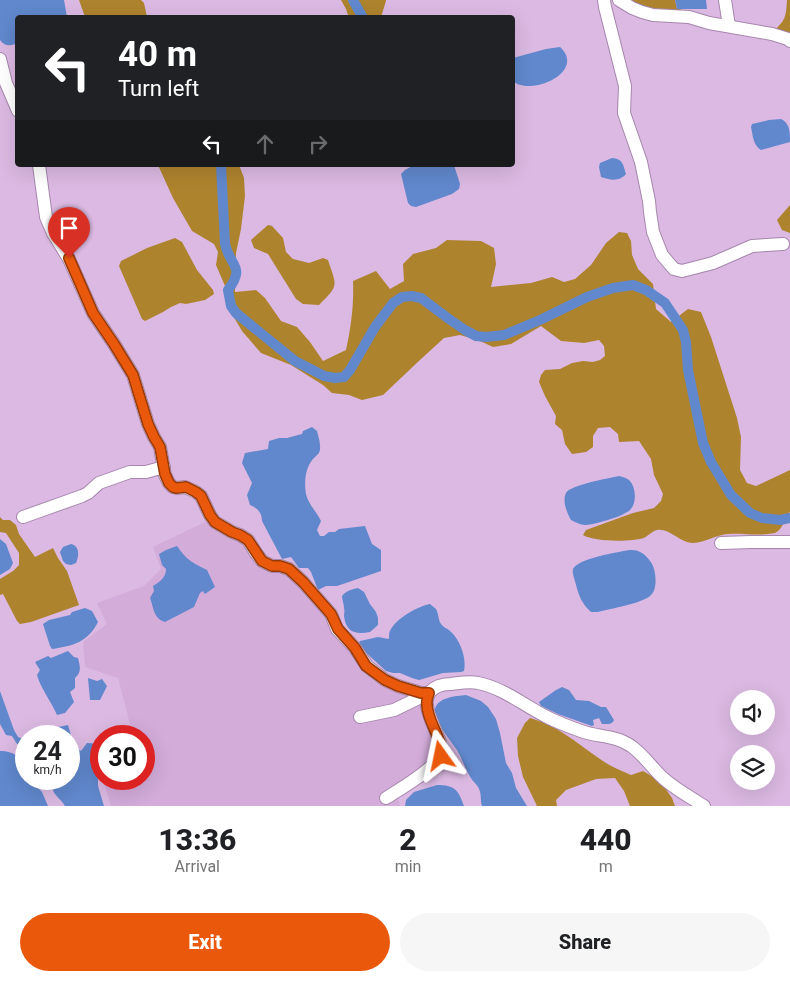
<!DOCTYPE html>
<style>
body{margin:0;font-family:Roboto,sans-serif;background:#f6f6f6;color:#202124;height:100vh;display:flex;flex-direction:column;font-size:19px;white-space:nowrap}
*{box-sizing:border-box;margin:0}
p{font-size:16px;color:#757577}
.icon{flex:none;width:28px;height:28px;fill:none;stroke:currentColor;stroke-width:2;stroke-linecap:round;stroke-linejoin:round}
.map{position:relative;height:806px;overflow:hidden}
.panel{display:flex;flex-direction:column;background:#fff;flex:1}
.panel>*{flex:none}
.banner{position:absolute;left:15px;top:15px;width:500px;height:152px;border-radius:5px;box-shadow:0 5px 20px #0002;background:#202124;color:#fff;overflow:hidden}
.fabs{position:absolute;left:730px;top:690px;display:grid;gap:10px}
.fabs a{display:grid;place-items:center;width:45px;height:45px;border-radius:50%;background:#fff;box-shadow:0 5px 20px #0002;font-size:25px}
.speed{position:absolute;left:15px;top:725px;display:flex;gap:10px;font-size:25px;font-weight:700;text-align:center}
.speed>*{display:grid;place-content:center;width:65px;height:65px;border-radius:50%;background:#fff;box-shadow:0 5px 20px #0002;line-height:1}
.speed small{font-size:12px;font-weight:400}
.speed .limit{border:8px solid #d22;background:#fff;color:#111}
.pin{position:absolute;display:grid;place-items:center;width:42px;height:42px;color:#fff;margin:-51px -21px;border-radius:50% 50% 50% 0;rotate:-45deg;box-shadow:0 0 5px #0007}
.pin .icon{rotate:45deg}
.me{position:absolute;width:55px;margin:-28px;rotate:348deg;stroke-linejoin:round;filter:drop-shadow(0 0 4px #0008)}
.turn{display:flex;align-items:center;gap:18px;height:105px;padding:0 20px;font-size:22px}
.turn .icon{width:65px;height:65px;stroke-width:2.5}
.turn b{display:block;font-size:35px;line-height:42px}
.lanes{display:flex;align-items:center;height:48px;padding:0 20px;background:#0003;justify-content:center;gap:25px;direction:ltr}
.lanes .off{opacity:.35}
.eta{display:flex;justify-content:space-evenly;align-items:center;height:85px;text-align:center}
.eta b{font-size:30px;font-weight:800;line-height:35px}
.action{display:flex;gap:10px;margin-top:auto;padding:10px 20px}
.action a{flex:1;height:58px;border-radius:30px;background:#ea580c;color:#fff;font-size:20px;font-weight:800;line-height:58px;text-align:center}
.action a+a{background:#f6f6f6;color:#202124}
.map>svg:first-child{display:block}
.built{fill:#d3acda}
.forest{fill:#ae832e}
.water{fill:#6188cd}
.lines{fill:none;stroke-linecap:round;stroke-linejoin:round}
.canal{stroke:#6188cd;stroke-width:10}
.minor-casing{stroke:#a686ad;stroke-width:14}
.minor{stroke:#fff;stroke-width:12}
.route-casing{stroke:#983908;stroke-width:12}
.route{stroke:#ea580c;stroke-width:9}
</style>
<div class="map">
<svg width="790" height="806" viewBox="0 0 790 806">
<rect width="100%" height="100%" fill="#dbb9e2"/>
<polygon class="built" points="207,521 237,537 285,571 321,608 336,636 414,697 434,716 449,748 458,765 431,778 403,793 398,798 400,806 111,806 103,779 144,779 144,736 133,736 118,678 85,667 83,642 107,624 97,603 144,586 161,569 153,547"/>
<g class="forest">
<polygon points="79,0 141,0 144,3 147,17 85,17"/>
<polygon points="341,0 386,0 386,1 381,17 349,18 346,9"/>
<polygon points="628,0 675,0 677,9 681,9 679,14 673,13 662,9 646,8"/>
<path d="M787,0h3v36l-15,-6c11,-11 11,-14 12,-30z"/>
<path d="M158,165h81l5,13 1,18 -4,33 -5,24 -1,39 21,-2 9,8 16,23 16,6 13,15 13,19 23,-11c5,-23 8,-45 7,-69l23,-10 14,18 14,-8 -1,-17 10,-10 23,-6 11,-8 34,1 13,7 2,16 -5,23 40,-4 21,-6 12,5 11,-3 16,-14 15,-22 13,-11 8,1 4,8 1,14 6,14 15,15 3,25 15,13 17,-13 13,3 10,25 26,81 4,19 -1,33 7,13 9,3 34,-16v42c-7,5 -5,16 -15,21 0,0 -7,1 -7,1 -15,2 -31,-2 -46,1 -10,2 -19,8 -30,8 -12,0 -22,-15 -35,-13 -5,1 -9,6 -13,8 -13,4 -50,4 -61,-3l3,-5 47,-17 21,-5 7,-7 2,-7 -9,-19 -3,-16 -12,-18 -20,1 -1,-8 -8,-7 -12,1 -5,8v11l-7,5 -14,2 -7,-10 -3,-14 -7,-6 1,-8 -11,-20 -6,-14 2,-7 4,-5 15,-1 12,-6 11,-2 10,1 7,-2 5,-4 -1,-10 -5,-6 -15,3 -23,-2 -20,-15 -30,18 -18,3 -13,-6 -20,-6 -16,3 -23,21 -38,36 -21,5 -13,-5 -17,-2 -9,-8 -32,-20 -30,-12 -19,-22 -16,-27 -1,-18 -9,-21 2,-13 -4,-8 -22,-13 -19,-33z"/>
<polygon points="790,205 790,233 782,230 777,220"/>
<path d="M268,225l4,1 11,12 3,14 7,7 16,4 14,-5 5,2c9,27 11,25 -9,45l-16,-1 -7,-5 -28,-45 -14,-6 -3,-8z"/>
<polygon points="175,238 182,242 197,270 213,290 214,294 205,300 186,304 180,303 171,307 163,312 145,321 142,319 119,266 121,261 147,248"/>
<polygon points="0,517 3,520 10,520 16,525 19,534 35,557 53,548 58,558 67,571 79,605 31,622 20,624 17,621 3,594 0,595 0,579 13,571 19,565 19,553 6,533 0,532"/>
<path d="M530,718c30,8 50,28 76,45 8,5 17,8 25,12l12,-4 17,10 12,17 3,8h-45l-6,-15 -9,-13 -19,1 -30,11 -10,10 1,6h-20l-14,-29 -5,-21 -1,-18 8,-15z"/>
</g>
<g class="water">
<path d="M0,0h64l3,17 -49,1 -1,25c-6,3 -12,4 -17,-3z"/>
<polygon points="675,0 706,0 707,9 677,9"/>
<path d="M560,47c27,25 -30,50 -47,34v-23l33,-9z"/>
<path d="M781,119c9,4 9,13 9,23l-29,8c-8,-5 -8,-14 -10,-23l1,-3 17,-4z"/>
<path d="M612,158c11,1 11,6 14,16 -7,8 -16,6 -25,3l-2,-10 1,-4z"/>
<polygon points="414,165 454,165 460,184 459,189 452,194 416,207 411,206 408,203 401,174 405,170"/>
<path d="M312,427l5,4c1,4 3,10 3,15 1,7 -3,9 -7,13 -8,9 -9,24 -7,35 2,10 11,18 15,27l-4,9 3,6h4l5,-4h6l4,-3 26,-3 7,18 9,6v21l-44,15h-11l-8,4 -7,-18 -3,-4h-9l-8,-11 -9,2 -20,-38c0,-9 -5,-13 -12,-16l-3,-10 5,-12 -10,-20 3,-10 23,-4 1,-8 10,-3h8l15,-4 1,-3z"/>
<path d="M619,476c4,1 8,2 11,5 6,7 7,22 0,29 -6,6 -36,15 -45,15 -4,0 -10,-3 -14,-5 -4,-7 -9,-19 -5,-27 4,-8 43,-15 53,-17z"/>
<polygon points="0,539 6,544 13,563 10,569 0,575"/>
<path d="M71,544c9,2 8,12 5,19l-5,2 -5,-1 -3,-3 -3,-9 3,-5z"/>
<path d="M177,546c10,14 14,16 30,24l8,17 -10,7 -2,-3 -3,2 -6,14 -29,15c-12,-4 -11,-14 -15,-24l4,-7 -1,-5c6,-4 13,-8 13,-17l-4,-4 -3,-11 7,-4z"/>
<path d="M629,550c3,0 8,0 11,2 5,2 11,9 13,14 3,8 5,24 -3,30 -10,8 -38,12 -52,16h-7c-9,-8 -12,-16 -15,-27 -1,-5 -4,-11 -3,-16 4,-10 45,-17 56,-19z"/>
<path d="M358,588l6,4 6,12 6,8 2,6v7l-8,7c-15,3 -24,0 -26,-16 0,-3 1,-5 0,-8 0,-4 -2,-8 -2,-12 4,-5 10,-7 16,-8z"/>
<path d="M430,604c2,2 4,3 6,5 3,5 2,11 5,15 3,4 6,4 9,7 10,8 17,28 14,40l-3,1 -18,1 -24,7 -7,-2 -12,-5h-7l-7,-2 -24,-22 -3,-6 1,-2 18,-4 11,2c0,-1 0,-8 1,-8 5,-12 28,-25 40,-27z"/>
<path d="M85,608l7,3 6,11c-10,20 -25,24 -46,27l-2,-3 -7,-22 6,-4 21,-5 2,-3z"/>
<path d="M68,651l6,6 4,1c2,8 4,14 -3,20v10l-5,4 4,10 -9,11 -8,2c-6,-14 -16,-26 -20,-40l3,-5 -5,-8 13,-6 3,2z"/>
<polygon points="88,678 97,681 102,679 107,686 100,700 90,700"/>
<path d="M562,687l7,3 7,10 13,1 12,6h5l8,13c-2,5 -7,4 -12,4l-3,-6 -6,2 1,5 -2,1 -34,-12 -17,-8 -2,-4 17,-12z"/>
<polygon points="0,691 14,730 18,737 26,740 26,746 17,744 12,736 6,735 0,724"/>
<path d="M466,695l15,6 7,6 8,12 4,14 6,30 6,10 4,15 11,18h-45c-2,-6 0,-13 -4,-19 -1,-2 -3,-4 -5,-6 -7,-9 -10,-21 -16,-31 -6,-9 -24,-31 -22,-41 3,-12 21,-13 31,-14z"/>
<path d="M68,725l6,21 7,5 6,-8 14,1v29l-3,3v10l6,20h-39c-5,-9 -18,-13 -10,-27h14v-43h-18l-2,-7z"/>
<path d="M0,751c9,-1 22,5 26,15 1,3 0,9 0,13h8l4,9 4,4 6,14h-48z"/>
<path d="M437,785c18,0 21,5 27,21h-59l1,-6 8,-8z"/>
</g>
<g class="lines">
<g class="canal">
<polyline points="353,0 363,18"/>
<path d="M221,165l4,79c5,23 21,22 3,46l3,16 5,7 59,48 29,15 11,2 9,-1 6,-7 25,-43 18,-24 9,-6 10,-1 9,2 28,21 16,11 11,6 10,1 18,-2 36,-15 47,-23 26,-9 20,-3 13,5 19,13 18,27 3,12 2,28 15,73 8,19 20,33 19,18 12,5 18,2 10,-2"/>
</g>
<defs>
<g id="minor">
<polyline points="604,0 605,7 625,86 624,113 641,162 649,201 650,212 653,232 662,255 674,269 682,271 713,263 752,246 783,244"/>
<polyline points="619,0 632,8 642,12 653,15 689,17 709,23 772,34 788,39 790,41"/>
<polyline points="725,0 729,26"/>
<polyline points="0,59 6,83 18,111"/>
<polyline points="39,165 46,217 53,233 69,259 93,313 114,344 133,375 148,424 154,437 160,447 165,475 169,483 173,487 177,488 185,487 196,492 201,496 210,515 215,522 232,532 240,535 248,540 256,553 262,561 272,566 280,566 289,569 303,582 331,614 337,629 355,648 367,666 385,680 398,686 421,693 429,693"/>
<polyline points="23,517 82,496 88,493 99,483 130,472 146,472 164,467"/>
<polyline points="721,543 751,542 790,542"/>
<polyline points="360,717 394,710 429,693"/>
<path d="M386,798c14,-9 47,-28 54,-42 8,-14 -23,-47 -10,-64 5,-6 14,-8 21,-8 8,-1 19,-3 27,-1 26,5 48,24 71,35 10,5 21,9 32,13 16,6 35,4 50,15 12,8 21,22 32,32 12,11 27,19 41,28"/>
</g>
</defs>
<use href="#minor" class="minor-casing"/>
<use href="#minor" class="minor"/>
</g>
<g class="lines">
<defs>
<path id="route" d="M69,258l24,55 21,31 19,31 15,49 6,13 6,10 5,27 4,9 4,4 3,1 10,-1 10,5 5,4 9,19 5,7 17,10 8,3 8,5 14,21 10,5h8l9,3 14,13 28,32 7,15 17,19 11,18 19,14 13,6 23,7h8c-1,3 -2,5 -2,8 -2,18 17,38 14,55"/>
</defs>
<use href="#route" class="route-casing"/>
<use href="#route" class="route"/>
</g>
</svg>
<div class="fabs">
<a><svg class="icon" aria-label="sound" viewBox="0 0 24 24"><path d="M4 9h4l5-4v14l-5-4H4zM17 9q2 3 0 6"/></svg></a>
<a><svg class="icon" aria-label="layers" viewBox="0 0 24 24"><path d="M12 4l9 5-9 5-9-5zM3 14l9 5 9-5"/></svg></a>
</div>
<div class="speed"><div>24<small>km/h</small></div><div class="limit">30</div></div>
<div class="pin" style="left:69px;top:258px;background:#d93025"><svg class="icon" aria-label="arrive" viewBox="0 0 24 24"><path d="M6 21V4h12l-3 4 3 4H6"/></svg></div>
<svg class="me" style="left:441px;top:756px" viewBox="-20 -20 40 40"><path d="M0-17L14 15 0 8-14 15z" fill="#ea580c" stroke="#fff" stroke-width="4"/></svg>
<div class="banner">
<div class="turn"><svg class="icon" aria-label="left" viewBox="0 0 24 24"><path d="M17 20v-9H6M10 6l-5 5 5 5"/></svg><div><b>40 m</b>Turn left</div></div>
<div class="lanes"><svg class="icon" aria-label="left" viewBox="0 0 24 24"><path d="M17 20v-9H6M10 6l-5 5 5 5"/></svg><svg class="icon off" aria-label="ahead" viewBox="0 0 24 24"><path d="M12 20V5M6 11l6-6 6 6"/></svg><svg class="icon off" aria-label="right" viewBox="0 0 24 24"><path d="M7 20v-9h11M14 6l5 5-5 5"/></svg></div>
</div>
</div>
<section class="panel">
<div class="eta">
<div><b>13:36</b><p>Arrival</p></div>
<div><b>2</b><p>min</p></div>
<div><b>440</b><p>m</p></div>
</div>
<div class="action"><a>Exit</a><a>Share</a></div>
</section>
